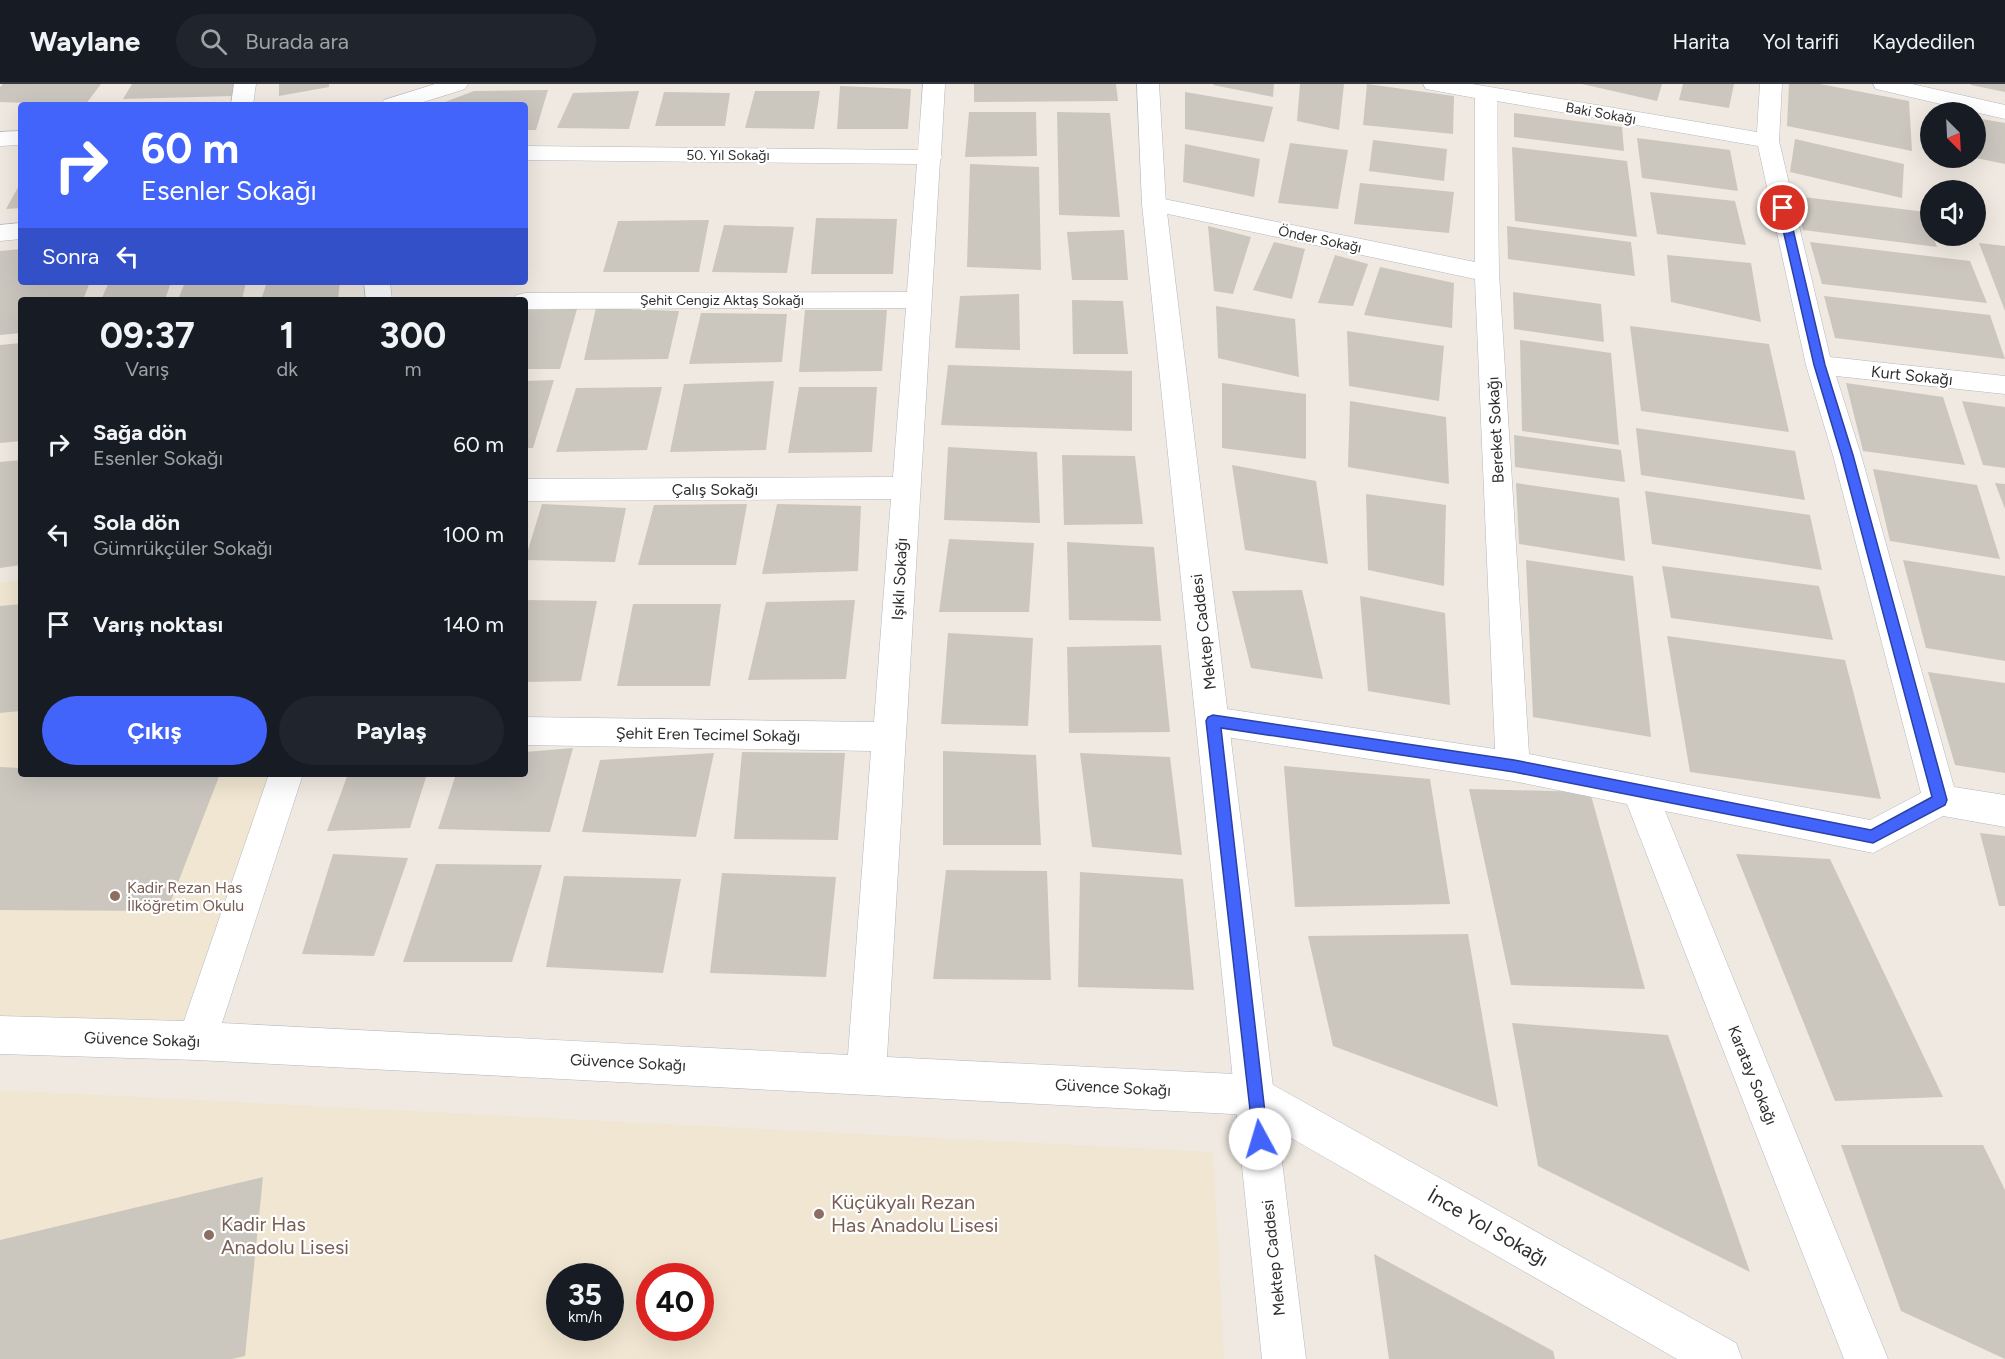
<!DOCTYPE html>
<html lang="tr">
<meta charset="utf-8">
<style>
body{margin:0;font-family:Figtree,sans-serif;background:#20242c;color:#f1f3f6;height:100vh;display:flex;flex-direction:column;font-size:22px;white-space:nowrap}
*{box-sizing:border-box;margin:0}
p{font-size:20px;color:#9ea1a6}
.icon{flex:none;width:33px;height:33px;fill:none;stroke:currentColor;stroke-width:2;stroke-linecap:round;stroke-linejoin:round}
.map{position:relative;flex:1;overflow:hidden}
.sheet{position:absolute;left:18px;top:213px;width:510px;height:480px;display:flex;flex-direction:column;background:#171b24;border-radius:6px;box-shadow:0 6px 24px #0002}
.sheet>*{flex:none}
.guide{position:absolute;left:18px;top:18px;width:510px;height:183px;border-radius:6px;box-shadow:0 6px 24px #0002;background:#4264fb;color:#fff;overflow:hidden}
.needle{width:39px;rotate:156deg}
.tools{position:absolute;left:1920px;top:18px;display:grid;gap:12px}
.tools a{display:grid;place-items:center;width:66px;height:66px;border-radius:50%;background:#171b24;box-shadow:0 6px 24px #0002;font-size:30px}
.speed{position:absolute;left:546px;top:1179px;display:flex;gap:12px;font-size:30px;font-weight:700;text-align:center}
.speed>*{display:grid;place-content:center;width:78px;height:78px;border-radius:50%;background:#171b24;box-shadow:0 6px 24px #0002;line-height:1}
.speed small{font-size:15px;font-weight:400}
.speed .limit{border:9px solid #d22;background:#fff;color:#111}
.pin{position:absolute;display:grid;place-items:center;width:51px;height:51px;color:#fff;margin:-26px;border:3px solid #fff;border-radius:50%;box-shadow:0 2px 6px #0007}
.me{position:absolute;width:66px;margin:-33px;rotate:354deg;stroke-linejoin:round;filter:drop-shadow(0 0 4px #0008)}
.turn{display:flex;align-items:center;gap:21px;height:126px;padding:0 24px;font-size:27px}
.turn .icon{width:78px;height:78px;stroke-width:2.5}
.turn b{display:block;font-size:42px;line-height:51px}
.then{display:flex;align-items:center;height:57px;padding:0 24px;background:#0003;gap:12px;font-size:22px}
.eta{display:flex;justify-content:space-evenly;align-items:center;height:102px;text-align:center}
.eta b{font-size:36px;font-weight:700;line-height:42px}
.cta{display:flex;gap:12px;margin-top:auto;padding:12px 24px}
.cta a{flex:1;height:69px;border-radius:36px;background:#4264fb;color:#fff;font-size:24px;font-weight:700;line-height:69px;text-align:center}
.cta a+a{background:#20242c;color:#f1f3f6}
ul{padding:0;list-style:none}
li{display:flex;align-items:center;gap:18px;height:90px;padding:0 24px}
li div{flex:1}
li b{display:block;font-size:22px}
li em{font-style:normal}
header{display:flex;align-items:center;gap:36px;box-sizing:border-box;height:84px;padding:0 30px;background:#171b24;border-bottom:2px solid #363941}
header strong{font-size:28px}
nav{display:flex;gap:33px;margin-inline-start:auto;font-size:21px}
.search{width:420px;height:54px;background:#20242c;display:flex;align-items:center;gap:15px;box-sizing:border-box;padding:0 21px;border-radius:33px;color:#9ea1a6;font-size:22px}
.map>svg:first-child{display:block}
.education{fill:#f0e6d1;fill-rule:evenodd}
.building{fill:#cbc7bf}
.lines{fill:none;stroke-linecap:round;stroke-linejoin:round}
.minor-casing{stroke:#b4b7c1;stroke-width:1}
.tertiary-casing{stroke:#b4b7c1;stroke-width:1}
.minor{fill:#fff;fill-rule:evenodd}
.tertiary{fill:#fff;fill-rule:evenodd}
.route{fill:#4264fb;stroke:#2b41a3;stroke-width:1.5}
.education-dot{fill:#8d6e63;stroke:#fff;stroke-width:2}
.labels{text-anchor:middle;stroke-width:4.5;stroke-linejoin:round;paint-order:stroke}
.far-street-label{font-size:14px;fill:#2e2e2e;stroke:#fff}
.street-label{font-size:16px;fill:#2e2e2e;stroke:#fff}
.education-label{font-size:16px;fill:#785e54;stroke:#fff;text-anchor:start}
.near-education-label{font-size:20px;fill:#785e54;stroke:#fff;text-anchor:start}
.near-street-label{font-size:20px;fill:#2e2e2e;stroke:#fff}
</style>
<header>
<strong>Waylane</strong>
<div class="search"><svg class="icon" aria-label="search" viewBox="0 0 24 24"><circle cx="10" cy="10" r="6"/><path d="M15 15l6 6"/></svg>Burada ara</div>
<nav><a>Harita</a><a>Yol tarifi</a><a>Kaydedilen</a></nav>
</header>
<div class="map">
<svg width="2005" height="1275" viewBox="0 0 2005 1275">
<rect width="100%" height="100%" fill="#efe9e1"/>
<g class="education">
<polygon points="21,496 21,690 272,690 185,945 0,935 0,499"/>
<path d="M0,1006l1213,62 11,207h-1224zM560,1192h50v52h-50zM650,1192h50v52h-50z"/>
</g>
<g class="building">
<polygon points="3,0 101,0 85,21 0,18 0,3"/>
<polygon points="132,0 236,0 234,12 123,15"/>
<polygon points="279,0 329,0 329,3 279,12"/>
<polygon points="974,0 1116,0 1118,17 974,18"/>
<polygon points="1214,0 1274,0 1273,13 1213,1"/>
<polygon points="1300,0 1344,0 1339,46 1297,37"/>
<polygon points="1367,0 1454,12 1453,50 1363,41"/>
<polygon points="1582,0 1662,0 1657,17"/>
<polygon points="1683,0 1734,0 1729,24 1679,16"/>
<polygon points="1789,0 1820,0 1909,17 1912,67 1787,42"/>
<polygon points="1971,0 2005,0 2005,8 1971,1"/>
<polygon points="840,2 911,5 908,45 837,45"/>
<polygon points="548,6 536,46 525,46 525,21 437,21 474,7"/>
<polygon points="639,7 629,45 557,44 573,9"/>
<polygon points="755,7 820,7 814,45 745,44"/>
<polygon points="664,8 730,9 725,42 655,42"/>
<polygon points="1185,8 1273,23 1264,58 1185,45"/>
<polygon points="969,28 1036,28 1037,72 965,73"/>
<polygon points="1057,28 1110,29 1120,133 1059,131"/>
<polygon points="1514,29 1622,43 1624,67 1514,53"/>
<polygon points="1976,34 2005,39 2005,80 1976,74"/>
<polygon points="1637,54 1730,66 1738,107 1642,94"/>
<polygon points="1795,55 1904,80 1902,114 1790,88"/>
<polygon points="1373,56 1447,65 1444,97 1369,87"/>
<polygon points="1290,59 1348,66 1338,125 1278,119"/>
<polygon points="1185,60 1260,75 1254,113 1183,98"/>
<polygon points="1512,63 1627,77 1637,153 1515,137"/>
<polygon points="970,80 1039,83 1041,186 967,183"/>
<polygon points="21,98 21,124 6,125"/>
<polygon points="1360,99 1454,108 1449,149 1354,140"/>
<polygon points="1650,108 1735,117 1746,161 1657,150"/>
<polygon points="1795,112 1926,128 1930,152 1933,152 1937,163 1803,146"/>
<polygon points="816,134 897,135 893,190 811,190"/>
<polygon points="709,136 699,188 603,188 618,137"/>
<polygon points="724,141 794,143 787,189 712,188"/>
<polygon points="1208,142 1251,153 1233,210 1214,207"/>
<polygon points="1507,142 1631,158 1635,192 1508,175"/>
<polygon points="1124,146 1128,196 1072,196 1067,148"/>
<polygon points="1274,158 1305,165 1292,215 1253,206"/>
<polygon points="1810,158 1970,177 1987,219 1822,200"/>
<polygon points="1979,159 2005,162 2005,227"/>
<polygon points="21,165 21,198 90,198 83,216 21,216 21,249 0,251 0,167"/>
<polygon points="1335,171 1368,180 1353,222 1318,219"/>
<polygon points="1667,171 1751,179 1761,238 1671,218"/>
<polygon points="1380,183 1454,199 1452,244 1364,231"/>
<polygon points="109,198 171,198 165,216 101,216"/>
<polygon points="185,198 246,198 242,216 178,216"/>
<polygon points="267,198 340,198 338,216 261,216"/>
<polygon points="1513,208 1601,220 1604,258 1514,245"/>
<polygon points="1019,210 1020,266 955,264 960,212"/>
<polygon points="1824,212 1990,231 2005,275 1835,254"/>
<polygon points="1072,216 1123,217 1128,270 1073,270"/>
<polygon points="1216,222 1295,235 1299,293 1218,274"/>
<polygon points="596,224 679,227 668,275 584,276"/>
<polygon points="577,225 560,285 525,285 525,226"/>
<polygon points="805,226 887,226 882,287 799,288"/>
<polygon points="701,229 787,230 782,278 689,280"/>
<polygon points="1630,242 1769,260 1789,348 1641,327"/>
<polygon points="1347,247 1444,262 1439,317 1349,302"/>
<polygon points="1520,256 1611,269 1619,361 1522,347"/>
<polygon points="21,259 21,357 0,359 0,261"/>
<polygon points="948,281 1132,287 1132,347 941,341"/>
<polygon points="554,296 533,364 525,364 525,297"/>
<polygon points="774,297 766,366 670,368 684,300"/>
<polygon points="1222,299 1306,310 1306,375 1222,364"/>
<polygon points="1846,299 1943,313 1965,381 1863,367"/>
<polygon points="662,303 647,366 556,368 576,304"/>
<polygon points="799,303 877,303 872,368 788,369"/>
<polygon points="1350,317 1446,333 1449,400 1348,383"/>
<polygon points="1962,317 2005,323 2005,384 1983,381"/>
<polygon points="1636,344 1795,367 1805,416 1641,391"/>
<polygon points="1514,351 1621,366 1625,398 1515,383"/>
<polygon points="948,363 1037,368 1040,439 944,436"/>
<polygon points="1062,371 1135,372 1143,440 1064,441"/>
<polygon points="21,376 21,481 0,484 0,378"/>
<polygon points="1232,381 1316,397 1328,480 1245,466"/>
<polygon points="1873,385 1977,401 2000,475 1890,457"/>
<polygon points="1516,399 1619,414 1625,477 1519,460"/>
<polygon points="1995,399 2005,400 2005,425"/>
<polygon points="1645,407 1810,431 1822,486 1652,460"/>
<polygon points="1366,410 1446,421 1444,502 1368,486"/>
<polygon points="542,420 626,424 615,478 525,476"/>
<polygon points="747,420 736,481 638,481 654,421"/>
<polygon points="777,420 861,422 858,487 762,490"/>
<polygon points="949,455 1034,459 1029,528 939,528"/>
<polygon points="1067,458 1154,463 1161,537 1069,536"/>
<polygon points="1526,476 1633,492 1651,653 1533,633"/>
<polygon points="1903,476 2005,492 2005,577 1926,564"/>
<polygon points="1662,482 1819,502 1833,556 1671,534"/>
<polygon points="1302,506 1323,595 1251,584 1232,507"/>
<polygon points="1360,512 1445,529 1450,621 1368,607"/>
<polygon points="525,516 597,517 581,597 525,598"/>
<polygon points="855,516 846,595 748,596 766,518"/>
<polygon points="21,520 21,627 0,629 0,522"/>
<polygon points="633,520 721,520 710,602 617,602"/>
<polygon points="948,549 1033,554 1028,642 941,640"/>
<polygon points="1667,552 1845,576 1881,715 1690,688"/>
<polygon points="1161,561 1170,648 1069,649 1067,563"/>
<polygon points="1928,588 2005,599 2005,689 1955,681"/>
<polygon points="573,664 550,748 438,745 456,690 525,690 525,668"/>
<polygon points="943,667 1036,671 1041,761 943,761"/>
<polygon points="742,668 845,669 838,756 734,755"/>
<polygon points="714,669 696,753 582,748 600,676"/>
<polygon points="1080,669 1170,673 1182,771 1092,763"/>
<polygon points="1284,682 1430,695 1450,820 1295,823"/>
<polygon points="0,683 21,684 21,690 220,690 167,827 0,826"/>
<polygon points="348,690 427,690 410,744 327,747"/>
<polygon points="1469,705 1590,708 1645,905 1511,901"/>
<polygon points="1980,749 2005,752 2005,822 1999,822"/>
<polygon points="333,770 408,774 374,872 302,870"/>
<polygon points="1736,770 1830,775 1943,1013 1835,1017"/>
<polygon points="436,780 542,781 512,878 403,878"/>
<polygon points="946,786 1047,787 1051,896 933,895"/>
<polygon points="1080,788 1183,795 1194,906 1078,903"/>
<polygon points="722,789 836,793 826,893 710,889"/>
<polygon points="564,792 681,795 663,889 546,883"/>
<polygon points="1468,850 1498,1023 1333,962 1308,852"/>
<polygon points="1512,939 1668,951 1750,1188 1538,1082"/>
<polygon points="1841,1061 1983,1061 2005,1106 2005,1275 1901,1227"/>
<polygon points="263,1093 245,1272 232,1275 0,1275 0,1156"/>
<polygon points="1374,1170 1553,1267 1555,1275 1389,1275"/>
</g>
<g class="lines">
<defs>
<g id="minor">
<polygon points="234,0 256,0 253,21 231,21"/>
<polygon points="923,0 945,0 941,70 942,73 940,76 887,973 1255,991 1736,1259 1742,1275 1677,1275 1251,1031 197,976 0,970 0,932 184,937 269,690 303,690 222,939 848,971 871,667 525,661 525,633 874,638 891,415 525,417 525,395 893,393 906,224 525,225 525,216 513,216 516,211 525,209 907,208 917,80 525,76 525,62 918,66"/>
<path d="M1423,0h49l285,48 3,-48h22l-3,57 51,216 175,19v18l-169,-18 25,79 93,332 51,8v32l-62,-11 -70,37 -208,-42 223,548h-44l-217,-555 -114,-23 -300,-46 -12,-4 -4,-10 4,-10 12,-4 282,42 -20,-470 -321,-68 -8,-2 -4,-5 4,-5 8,-2 321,65v-164l-49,-9zM1497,17l261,45 48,219 27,90 88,338 -51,27 -341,-66 -30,-481z"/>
<polygon points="1873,0 1912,0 2005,21 2005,35 1876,5"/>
<polygon points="21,139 21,155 0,157 0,141"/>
<polygon points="364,198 390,198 392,216 366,216"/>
</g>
<g id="tertiary">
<polygon points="435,0 468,0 465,5 414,21 381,21 384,16"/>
<polygon points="1137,0 1159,0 1166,120 1306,1275 1262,1275 1142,120"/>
<polygon points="21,47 21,61 0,62 0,48"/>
</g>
</defs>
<use href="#minor" class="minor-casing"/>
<use href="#tertiary" class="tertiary-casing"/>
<use href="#minor" class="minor"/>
<use href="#tertiary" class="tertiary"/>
</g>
<polygon class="route" points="1783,121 1788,124 1825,281 1853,371 1947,716 1945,721 1873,759 1514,688 1221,644 1268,1055 1266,1061 1260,1063 1254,1061 1206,637 1208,633 1213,631 1514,676 1871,746 1932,713 1841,371 1814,281 1778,124"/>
<g class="education-dot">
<circle cx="115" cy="812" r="6"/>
<circle cx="819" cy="1130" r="6"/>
<circle cx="209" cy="1151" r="6"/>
</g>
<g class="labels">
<g class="far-street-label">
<text transform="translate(1601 29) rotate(10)" y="5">Baki Sokağı</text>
<text x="728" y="76">50. Yıl Sokağı</text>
<text transform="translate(1320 155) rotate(12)" y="5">Önder Sokağı</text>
<text x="722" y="221">Şehit Cengiz Aktaş Sokağı</text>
</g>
<g class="street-label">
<text transform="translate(1912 291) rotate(6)" y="6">Kurt Sokağı</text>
<text transform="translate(1495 346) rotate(-93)" y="6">Bereket Sokağı</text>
<text x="715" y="411">Çalış Sokağı</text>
<text transform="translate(899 495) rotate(-87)" y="6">Işıklı Sokağı</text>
<text transform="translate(1203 548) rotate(-97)" y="6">Mektep Caddesi</text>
<text transform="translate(708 650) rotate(1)" y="6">Şehit Eren Tecimel Sokağı</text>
<text transform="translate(142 955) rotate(2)" y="6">Güvence Sokağı</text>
<text transform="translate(628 978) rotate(3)" y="6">Güvence Sokağı</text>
<text transform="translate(1753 991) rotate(68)" y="6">Karatay Sokağı</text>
<text transform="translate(1113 1003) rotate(3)" y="6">Güvence Sokağı</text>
<text transform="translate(1273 1174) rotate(-96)" y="6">Mektep Caddesi</text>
</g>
<g class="education-label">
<text x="127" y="809">Kadir Rezan Has<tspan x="127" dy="18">İlköğretim Okulu</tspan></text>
</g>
<g class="near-education-label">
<text x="831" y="1125">Küçükyalı Rezan<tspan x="831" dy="23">Has Anadolu Lisesi</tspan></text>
<text x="221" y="1147">Kadir Has<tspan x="221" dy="23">Anadolu Lisesi</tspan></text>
</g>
<g class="near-street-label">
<text transform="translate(1488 1143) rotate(30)" y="7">İnce Yol Sokağı</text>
</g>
</g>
</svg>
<div class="tools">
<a><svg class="needle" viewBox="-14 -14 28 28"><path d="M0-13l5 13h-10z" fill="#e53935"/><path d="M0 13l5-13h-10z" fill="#9ea1a6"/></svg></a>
<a><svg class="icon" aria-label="sound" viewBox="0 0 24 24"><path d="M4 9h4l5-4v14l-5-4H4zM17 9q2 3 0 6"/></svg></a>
</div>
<div class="speed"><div>35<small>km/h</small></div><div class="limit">40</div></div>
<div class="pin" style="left:1783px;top:124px;background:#d93025"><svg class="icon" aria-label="arrive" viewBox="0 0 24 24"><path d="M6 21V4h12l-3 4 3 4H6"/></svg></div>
<svg class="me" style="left:1260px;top:1055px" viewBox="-20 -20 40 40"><circle r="19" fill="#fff"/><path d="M0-13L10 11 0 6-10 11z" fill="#4264fb"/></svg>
<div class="guide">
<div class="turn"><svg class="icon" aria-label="right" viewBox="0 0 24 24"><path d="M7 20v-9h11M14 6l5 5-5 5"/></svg><div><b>60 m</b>Esenler Sokağı</div></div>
<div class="then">Sonra<svg class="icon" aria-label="left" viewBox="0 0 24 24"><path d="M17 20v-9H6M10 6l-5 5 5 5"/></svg></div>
</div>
<section class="sheet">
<div class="eta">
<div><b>09:37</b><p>Varış</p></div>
<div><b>1</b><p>dk</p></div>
<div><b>300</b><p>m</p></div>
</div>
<ul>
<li><svg class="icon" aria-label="right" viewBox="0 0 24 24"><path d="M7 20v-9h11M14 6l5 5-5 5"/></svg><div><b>Sağa dön</b><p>Esenler Sokağı</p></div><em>60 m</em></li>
<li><svg class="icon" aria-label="left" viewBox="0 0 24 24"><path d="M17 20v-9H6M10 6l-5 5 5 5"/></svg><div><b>Sola dön</b><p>Gümrükçüler Sokağı</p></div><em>100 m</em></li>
<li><svg class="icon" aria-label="arrive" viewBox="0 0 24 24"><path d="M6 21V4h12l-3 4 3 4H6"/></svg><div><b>Varış noktası</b></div><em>140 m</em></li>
</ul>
<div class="cta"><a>Çıkış</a><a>Paylaş</a></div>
</section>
</div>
